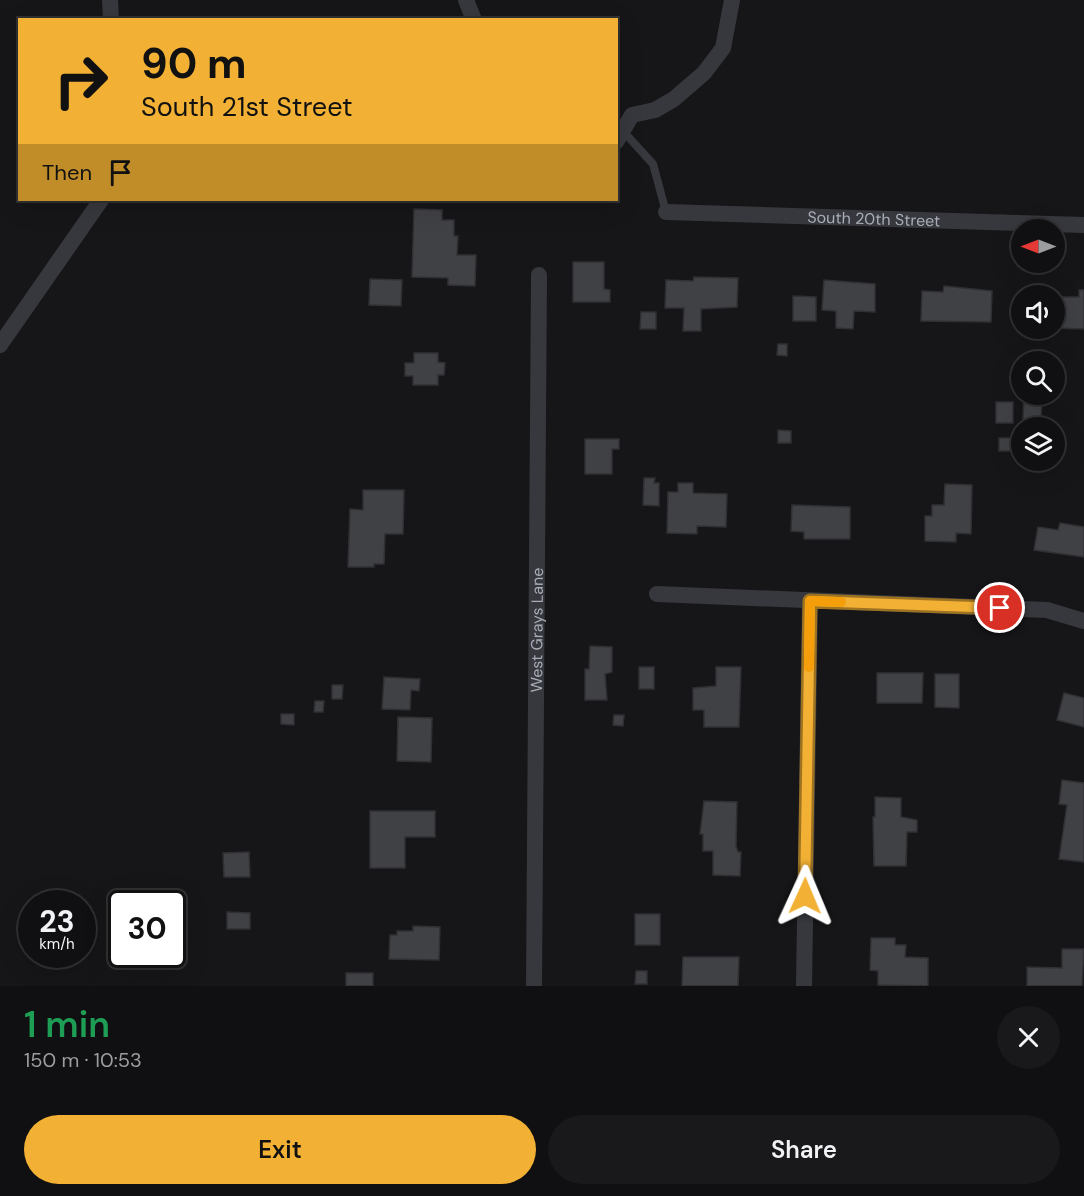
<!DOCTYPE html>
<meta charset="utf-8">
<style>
body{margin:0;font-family:"DM Sans",sans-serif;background:#19191b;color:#f1f3f6;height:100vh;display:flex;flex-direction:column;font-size:22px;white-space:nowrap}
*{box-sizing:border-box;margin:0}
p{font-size:20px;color:#9c9d9f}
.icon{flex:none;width:33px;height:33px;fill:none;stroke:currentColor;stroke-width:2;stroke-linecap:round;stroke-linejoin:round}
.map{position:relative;height:986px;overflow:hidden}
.details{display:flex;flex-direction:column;background:#101012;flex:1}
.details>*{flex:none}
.guide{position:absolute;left:18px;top:18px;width:600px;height:183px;border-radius:0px;box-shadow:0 6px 24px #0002,0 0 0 2px #303032;background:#f2b134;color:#111;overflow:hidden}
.needle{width:39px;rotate:270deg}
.controls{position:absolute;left:1011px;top:219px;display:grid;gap:12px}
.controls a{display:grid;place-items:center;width:54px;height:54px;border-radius:50%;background:#101012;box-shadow:0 6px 24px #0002,0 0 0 2px #303032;font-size:30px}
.speed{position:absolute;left:18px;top:890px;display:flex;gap:12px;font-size:30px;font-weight:700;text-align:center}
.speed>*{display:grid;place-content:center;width:78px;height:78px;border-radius:50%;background:#101012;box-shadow:0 6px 24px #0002,0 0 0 2px #303032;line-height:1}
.speed small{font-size:15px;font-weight:400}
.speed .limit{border:3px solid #111;border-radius:9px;background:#fff;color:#111}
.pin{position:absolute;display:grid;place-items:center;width:51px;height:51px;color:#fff;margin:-26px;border:3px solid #fff;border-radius:50%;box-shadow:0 2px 6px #0007}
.me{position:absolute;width:66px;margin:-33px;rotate:1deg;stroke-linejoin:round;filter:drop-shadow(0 0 4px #0008)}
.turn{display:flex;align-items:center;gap:21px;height:126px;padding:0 24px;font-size:27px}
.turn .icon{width:78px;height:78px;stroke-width:2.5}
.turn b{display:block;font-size:42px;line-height:51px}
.then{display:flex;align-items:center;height:57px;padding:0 24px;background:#0003;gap:12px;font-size:22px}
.round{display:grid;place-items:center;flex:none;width:63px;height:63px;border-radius:32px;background:#19191b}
.overview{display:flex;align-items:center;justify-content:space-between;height:102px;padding:0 24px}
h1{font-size:36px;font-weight:600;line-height:45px;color:#1e9e55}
.action{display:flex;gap:12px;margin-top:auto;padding:12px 24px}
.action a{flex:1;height:69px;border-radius:36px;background:#f2b134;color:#111;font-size:24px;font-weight:600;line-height:69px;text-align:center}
.action a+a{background:#19191b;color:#f1f3f6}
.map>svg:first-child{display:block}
.building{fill:#404145;stroke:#303034;stroke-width:1.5}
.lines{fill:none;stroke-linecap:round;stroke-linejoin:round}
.service{stroke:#37383d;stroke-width:8}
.minor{stroke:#37383d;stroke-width:16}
.route-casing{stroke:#9d7322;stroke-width:15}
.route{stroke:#f2b134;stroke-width:10}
.slow{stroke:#f59e0b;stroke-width:10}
.labels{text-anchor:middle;stroke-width:4.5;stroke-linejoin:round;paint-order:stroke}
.street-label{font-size:16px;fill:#a8adb8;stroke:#111113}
</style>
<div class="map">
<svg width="1084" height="986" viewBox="0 0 1084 986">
<rect width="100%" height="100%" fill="#161618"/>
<g class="building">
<polygon points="414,209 442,210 442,220 454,220 454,236 458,236 457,255 476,255 475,286 448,285 448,278 412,277"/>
<polygon points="573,262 604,262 604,289 610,290 610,302 573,302"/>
<polygon points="694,277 738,278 737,307 701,309 701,331 683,331 684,308 665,308 666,280 693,281"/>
<polygon points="370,279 402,280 401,306 369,305"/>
<polygon points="824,280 875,284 875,312 854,311 853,329 836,328 836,311 822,310"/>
<polygon points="944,286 992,291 991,322 921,321 922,291 943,292"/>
<polygon points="1079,290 1084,290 1084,329 1054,328 1054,297 1079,297"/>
<polygon points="793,296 816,297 816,321 793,321"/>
<polygon points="641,312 656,312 656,329 640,329"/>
<polygon points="778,344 787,344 787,356 777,355"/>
<polygon points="414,353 438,353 438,362 445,363 444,375 438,375 438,385 413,385 413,376 405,376 405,363 414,363"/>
<polygon points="1024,395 1042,395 1041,419 1023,419"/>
<rect x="996" y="402" width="17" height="21"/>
<polygon points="778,430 791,431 791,443 778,443"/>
<rect x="999" y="438" width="12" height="13"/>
<polygon points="585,439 619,439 619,449 612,449 612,474 585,474"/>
<polygon points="644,478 655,478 654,483 659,483 659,506 643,505"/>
<polygon points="678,483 693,483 693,493 727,494 726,527 697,526 697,534 667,533 668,492 678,492"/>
<polygon points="945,484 972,485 971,534 956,533 956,542 925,541 925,516 932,516 932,505 944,505"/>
<polygon points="363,490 404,490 403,534 385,534 384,564 374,564 374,567 348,567 350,509 363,510"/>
<polygon points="792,505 850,507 850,539 804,539 804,532 791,531"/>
<polygon points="1060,523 1084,527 1084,557 1034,550 1038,527 1058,530"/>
<polygon points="590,646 612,647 612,672 605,674 607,700 585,700 585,669 589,669"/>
<rect x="639" y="667" width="15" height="22"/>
<polygon points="716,667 741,667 739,727 704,727 704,710 693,710 693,688 716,686"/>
<polygon points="877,673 923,673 922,703 877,703"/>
<polygon points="935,674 959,674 959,708 935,707"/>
<polygon points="384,677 420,679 419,691 411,690 410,710 382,709"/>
<polygon points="332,685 343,685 342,699 332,699"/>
<polygon points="1064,693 1084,698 1084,727 1057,720"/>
<polygon points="315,701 324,701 323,712 314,712"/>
<polygon points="281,714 294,714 294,725 281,724"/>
<polygon points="614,715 624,715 623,726 613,725"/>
<polygon points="398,717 432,718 431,762 397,761"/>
<polygon points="1062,780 1084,783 1084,862 1059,859 1067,805 1059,804"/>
<polygon points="875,797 901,798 901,817 917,820 917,832 907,832 906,866 874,866 873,817 875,817"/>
<polygon points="704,801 737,802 736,846 738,852 741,852 740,876 713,875 713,851 703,851 703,834 700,834"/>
<polygon points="370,811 435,811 435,837 405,837 405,868 370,868"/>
<polygon points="249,852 250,877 224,877 223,853"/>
<polygon points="227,912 250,913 250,929 227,929"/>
<rect x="635" y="914" width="25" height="31"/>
<polygon points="413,926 440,927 439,960 389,959 390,935 397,935 397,931 413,931"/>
<polygon points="871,938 895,938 895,945 906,945 905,957 928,958 928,986 878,985 878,971 870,970"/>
<polygon points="1062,949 1084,949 1082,986 1027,986 1027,967 1062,968"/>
<polygon points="683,957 739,957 738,986 682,986"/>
<polygon points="636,971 647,971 647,984 635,984"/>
<rect x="346" y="973" width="27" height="13"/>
</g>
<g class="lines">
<polyline class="service" points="622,130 653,164 666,212"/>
<g class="minor">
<polyline points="110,0 111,20"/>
<polyline points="466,0 474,20"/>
<polyline points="616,142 632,115 655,110 674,99 704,73 723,48 732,0"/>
<path id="s1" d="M666,212l418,13"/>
<polyline points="0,345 101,200"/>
<polyline points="657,594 1047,610 1084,621"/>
<path id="s2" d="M534,986l5,-711"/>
<polyline points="804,986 810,601"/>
</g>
</g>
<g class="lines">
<defs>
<polyline id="route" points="805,896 810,601 1000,608"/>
</defs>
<use href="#route" class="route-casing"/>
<use href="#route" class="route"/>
<polyline class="slow" points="809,667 810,601 841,602"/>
</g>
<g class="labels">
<g class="street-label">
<text dy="6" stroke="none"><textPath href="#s1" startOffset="208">South 20th Street</textPath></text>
<text dy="6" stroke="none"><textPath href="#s2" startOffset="356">West Grays Lane</textPath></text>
</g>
</g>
</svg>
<div class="controls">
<a><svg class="needle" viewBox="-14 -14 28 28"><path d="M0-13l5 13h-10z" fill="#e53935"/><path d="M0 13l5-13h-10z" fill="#9c9d9f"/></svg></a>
<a><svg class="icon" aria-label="sound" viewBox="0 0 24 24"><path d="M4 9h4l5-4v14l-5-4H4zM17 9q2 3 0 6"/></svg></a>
<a><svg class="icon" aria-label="search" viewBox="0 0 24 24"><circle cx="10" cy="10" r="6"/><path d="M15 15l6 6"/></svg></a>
<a><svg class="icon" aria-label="layers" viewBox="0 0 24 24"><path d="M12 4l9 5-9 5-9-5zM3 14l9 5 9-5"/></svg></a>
</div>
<div class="speed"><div>23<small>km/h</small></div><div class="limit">30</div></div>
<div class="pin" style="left:1000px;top:608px;background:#d93025"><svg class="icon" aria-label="arrive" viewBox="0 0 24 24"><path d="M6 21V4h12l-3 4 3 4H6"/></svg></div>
<svg class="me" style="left:805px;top:896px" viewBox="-20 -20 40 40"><path d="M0-17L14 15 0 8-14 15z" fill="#f2b134" stroke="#fff" stroke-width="4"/></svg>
<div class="guide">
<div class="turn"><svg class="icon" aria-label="right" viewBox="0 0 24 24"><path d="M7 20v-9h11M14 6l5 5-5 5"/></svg><div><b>90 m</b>South 21st Street</div></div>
<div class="then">Then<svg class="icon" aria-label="arrive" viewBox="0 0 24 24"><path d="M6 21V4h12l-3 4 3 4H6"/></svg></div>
</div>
</div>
<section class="details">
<div class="overview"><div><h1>1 min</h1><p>150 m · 10:53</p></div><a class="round"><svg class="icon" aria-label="close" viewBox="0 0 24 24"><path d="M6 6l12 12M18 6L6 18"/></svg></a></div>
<div class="action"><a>Exit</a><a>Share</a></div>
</section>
